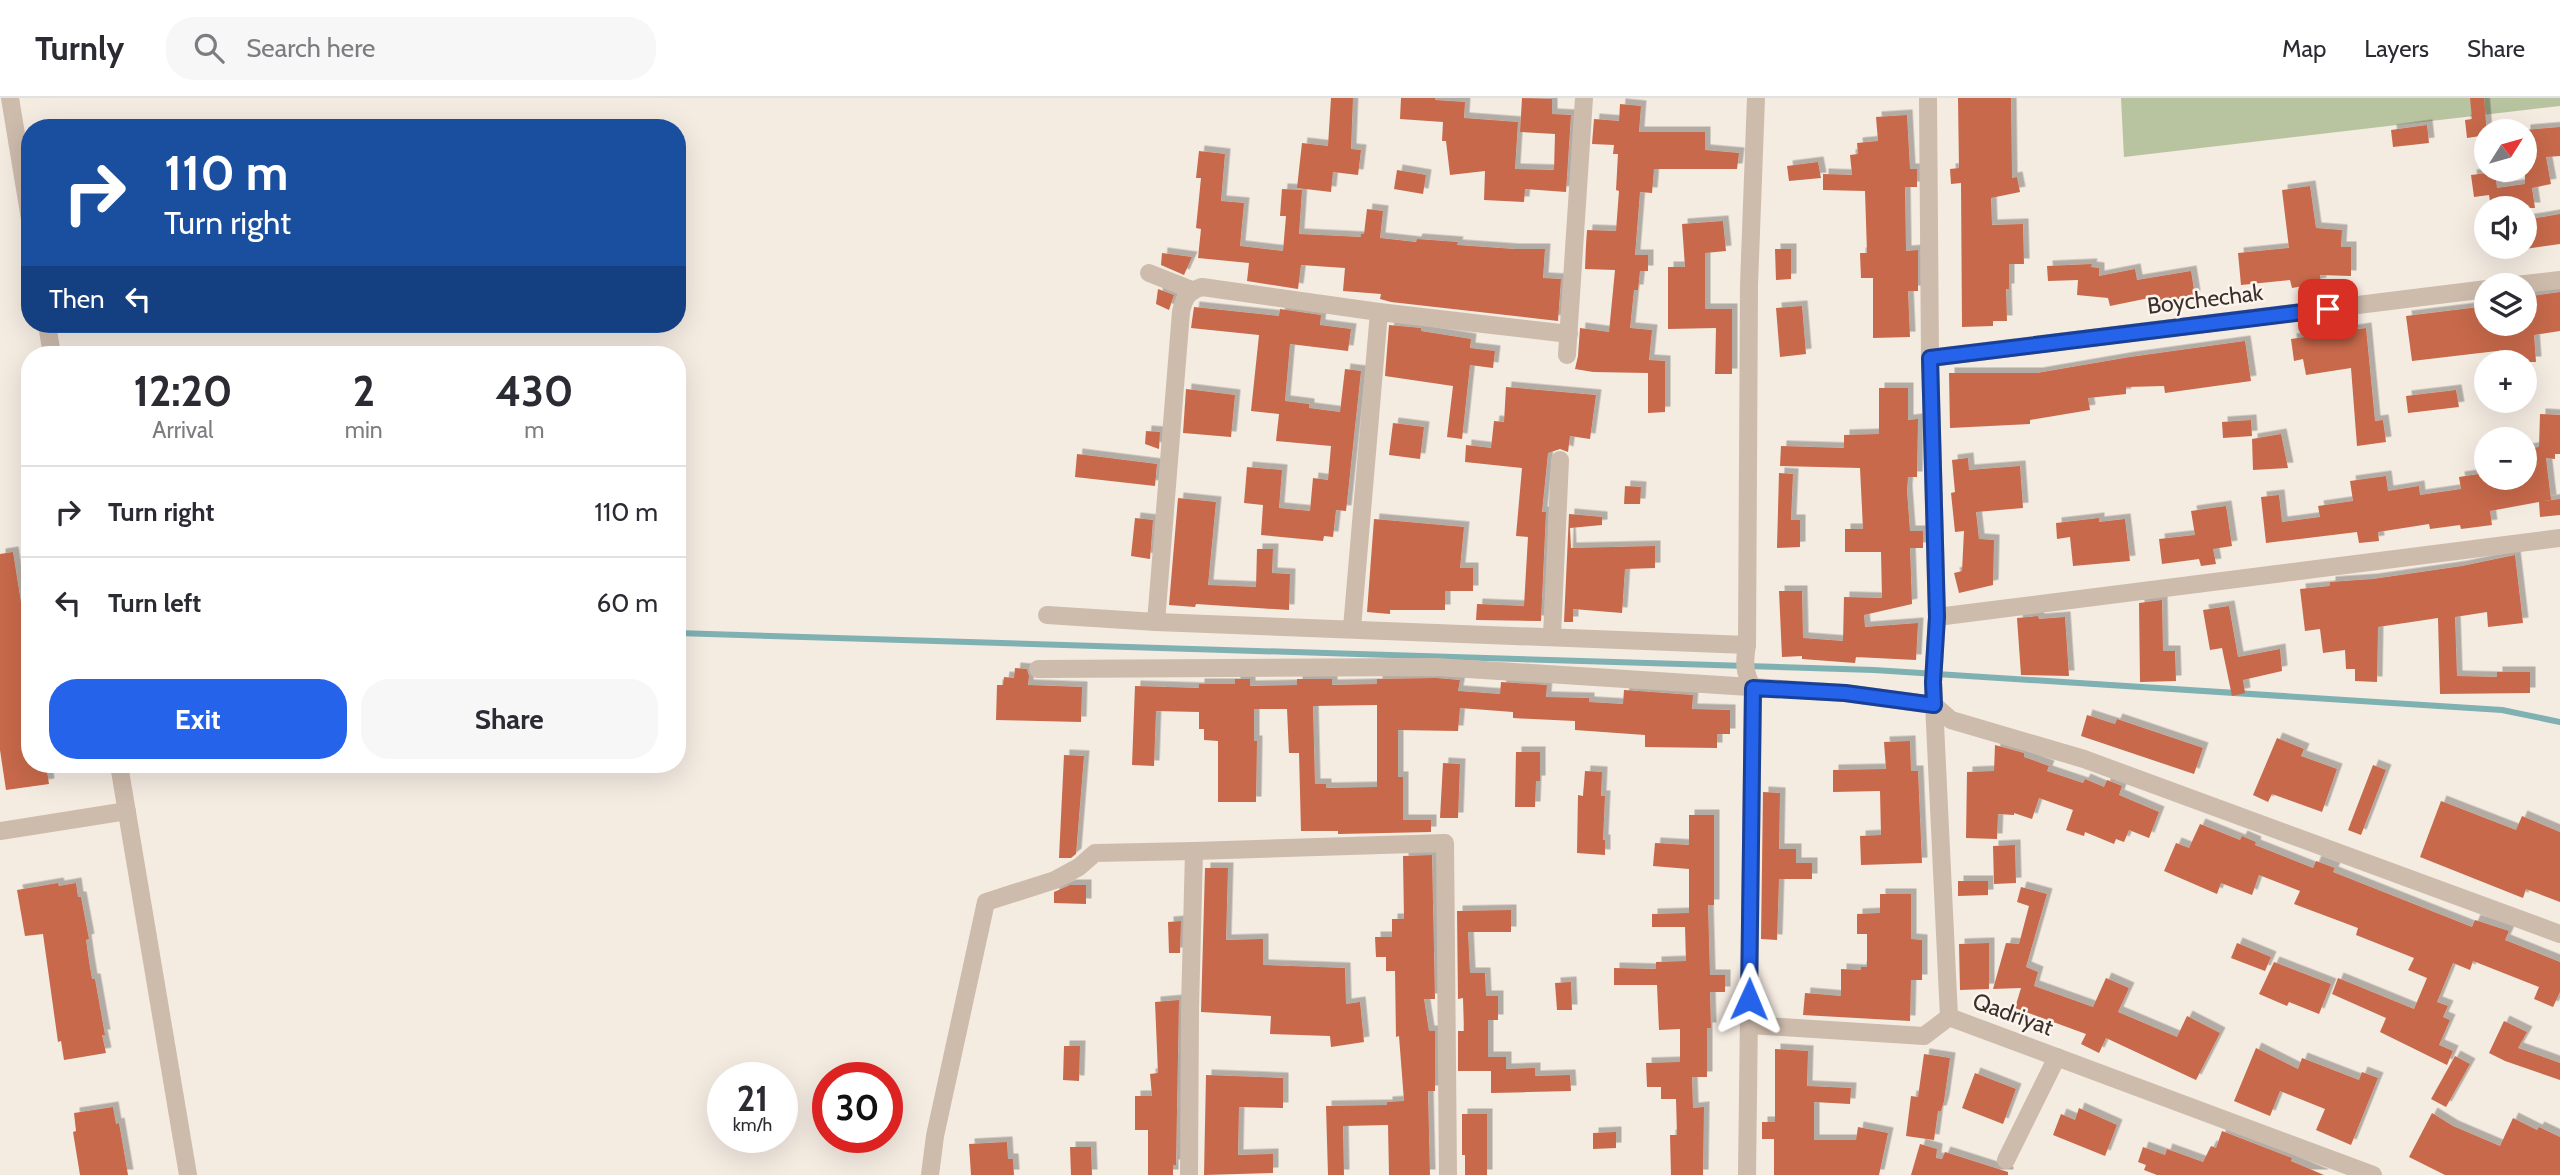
<!DOCTYPE html>
<meta charset="utf-8">
<style>
body{margin:0;font-family:Cabin,sans-serif;background:#f7f7f7;color:#2b2b33;height:100vh;display:flex;flex-direction:column;font-size:26px;white-space:nowrap}
*{box-sizing:border-box;margin:0}
p{font-size:23px;color:#7c7c81}
.icon{flex:none;width:38px;height:38px;fill:none;stroke:currentColor;stroke-width:2;stroke-linecap:round;stroke-linejoin:round}
.map{position:relative;flex:1;overflow:hidden}
.side{position:absolute;left:21px;top:248px;width:665px;height:427px;display:flex;flex-direction:column;background:#fff;border-radius:28px;box-shadow:0 7px 28px #0002}
.side>*{flex:none}
.hud{position:absolute;left:21px;top:21px;width:665px;height:214px;border-radius:28px;box-shadow:0 7px 28px #0002;background:#1a4fa0;color:#fff;overflow:hidden}
.needle{width:46px;rotate:53deg}
.buttons{position:absolute;left:2474px;top:21px;display:grid;gap:14px}
.buttons a{display:grid;place-items:center;width:63px;height:63px;border-radius:50%;background:#fff;box-shadow:0 7px 28px #0002;font-size:35px}
.speed{position:absolute;left:707px;top:964px;display:flex;gap:14px;font-size:35px;font-weight:700;text-align:center}
.speed>*{display:grid;place-content:center;width:91px;height:91px;border-radius:50%;background:#fff;box-shadow:0 7px 28px #0002;line-height:1}
.speed small{font-size:18px;font-weight:400}
.speed .limit{border:10px solid #d22;background:#fff;color:#111}
.pin{position:absolute;display:grid;place-items:center;width:60px;height:60px;color:#fff;margin:-30px;border-radius:14px;box-shadow:0 4px 10px #0006}
.me{position:absolute;width:77px;margin:-38px;rotate:1deg;stroke-linejoin:round;filter:drop-shadow(0 0 5px #0008)}
.turn{display:flex;align-items:center;gap:24px;height:147px;padding:0 28px;font-size:32px}
.turn .icon{width:91px;height:91px;stroke-width:2.5}
.turn b{display:block;font-size:49px;line-height:60px}
.then{display:flex;align-items:center;height:66px;padding:0 28px;background:#0003;gap:14px;font-size:26px}
.eta{display:flex;justify-content:space-evenly;align-items:center;height:119px;text-align:center}
.eta b{font-size:42px;font-weight:700;line-height:49px}
.cta{display:flex;gap:14px;margin-top:auto;padding:14px 28px}
.cta a{flex:1;height:80px;border-radius:28px;background:#2563eb;color:#fff;font-size:28px;font-weight:700;line-height:80px;text-align:center}
.cta a+a{background:#f7f7f7;color:#2b2b33}
ul{padding:0;list-style:none}
li{display:flex;align-items:center;gap:21px;height:91px;padding:0 28px;border-top:2px solid #e1e1e2}
li div{flex:1}
li b{display:block;font-size:26px}
li em{font-style:normal}
header{display:flex;align-items:center;gap:42px;box-sizing:border-box;height:98px;padding:0 35px;background:#fff;border-bottom:2px solid #e1e1e2}
header strong{font-size:33px}
nav{display:flex;gap:38px;margin-inline-start:auto;font-size:24px}
.search{width:490px;height:63px;background:#f7f7f7;display:flex;align-items:center;gap:18px;box-sizing:border-box;padding:0 24px;border-radius:28px;color:#7c7c81;font-size:26px}
.map>svg:first-child{display:block}
.green{fill:#b8c4a0}
.lines{fill:none;stroke-linecap:round;stroke-linejoin:round}
.stream{stroke:#7fb0b2;stroke-width:6}
.building{fill:#c8694b;fill-rule:evenodd;filter:url(#shadow)}
.minor{stroke:#cdbbac;stroke-width:18}
.route-casing{stroke:#184099;stroke-width:18}
.route{stroke:#2563eb;stroke-width:12}
.labels{text-anchor:middle;stroke-width:5;stroke-linejoin:round;paint-order:stroke}
.street-label{font-size:23px;fill:#3b302b;stroke:#fbf5ee}
</style>
<header>
<strong>Turnly</strong>
<div class="search"><svg class="icon" aria-label="search" viewBox="0 0 24 24"><circle cx="10" cy="10" r="6"/><path d="M15 15l6 6"/></svg>Search here</div>
<nav><a>Map</a><a>Layers</a><a>Share</a></nav>
</header>
<div class="map">
<svg width="2560" height="1077" viewBox="0 0 2560 1077">
<defs>
<filter id="shadow"><feDropShadow dx="5.5" dy="-5.5" stdDeviation="0" flood-color="#0004"/></filter>
</defs>
<rect width="100%" height="100%" fill="#f4ebe1"/>
<polygon class="green" points="2121,0 2560,0 2560,8 2124,59"/>
<g class="lines">
<polyline class="stream" points="677,535 1874,572 2502,612 2560,624"/>
</g>
<g class="building">
<polygon points="1331,0 1353,0 1351,51 1361,52 1358,77 1333,74 1331,94 1297,90 1302,45 1328,48"/>
<polygon points="1401,0 1435,0 1435,2 1465,4 1464,20 1518,24 1515,71 1554,72 1555,36 1520,34 1522,0 1552,1 1552,16 1571,17 1566,94 1525,91 1524,104 1484,102 1485,73 1450,77 1446,43 1442,43 1443,24 1400,21"/>
<polygon points="1958,0 2011,0 2012,80 2017,79 2020,94 1991,100 1992,127 2023,126 2024,166 2009,166 2009,191 2006,191 2007,223 1993,223 1993,228 1962,229 1961,85 1951,86 1950,71 1959,70"/>
<polygon points="2470,0 2484,0 2487,37 2467,40 2465,22 2472,21"/>
<polygon points="1620,6 1641,8 1639,34 1705,34 1705,52 1739,55 1737,71 1654,71 1652,95 1640,94 1635,157 1648,157 1648,173 1640,173 1638,192 1634,192 1630,230 1652,232 1649,262 1665,263 1665,314 1648,315 1648,275 1593,274 1575,271 1578,258 1580,230 1609,234 1615,172 1585,171 1586,147 1587,132 1616,133 1619,93 1616,92 1618,56 1613,56 1614,47 1592,46 1594,21 1619,23"/>
<polygon points="1907,17 1910,71 1917,71 1917,89 1905,89 1906,153 1918,152 1918,193 1908,193 1910,239 1873,240 1873,180 1861,180 1860,155 1867,155 1865,93 1823,92 1823,76 1852,77 1850,57 1858,56 1857,45 1878,43 1876,19"/>
<polygon points="2427,27 2429,45 2393,49 2391,32"/>
<polygon points="2560,29 2560,58 2546,59 2551,86 2532,90 2535,110 2491,110 2489,97 2474,99 2471,77 2495,74 2497,90 2525,86 2525,32"/>
<polygon points="1199,53 1225,56 1221,103 1244,105 1240,148 1283,153 1286,118 1280,118 1282,91 1302,92 1299,136 1361,139 1361,136 1364,136 1367,111 1383,113 1380,140 1416,144 1417,141 1458,144 1457,147 1514,151 1545,151 1543,180 1561,181 1558,223 1391,204 1380,201 1381,196 1343,193 1345,170 1301,167 1298,191 1247,183 1249,165 1198,160 1201,131 1196,130 1201,80 1196,80"/>
<polygon points="1818,64 1821,80 1789,83 1787,68"/>
<polygon points="1397,72 1426,77 1423,96 1394,91"/>
<polygon points="2310,88 2316,130 2342,132 2341,149 2351,149 2351,178 2320,177 2321,185 2292,190 2290,182 2241,187 2238,155 2289,150 2282,92"/>
<polygon points="2560,116 2560,146 2525,151 2525,122"/>
<polygon points="1723,123 1726,153 1705,155 1705,211 1732,211 1732,276 1715,276 1716,230 1668,231 1668,169 1685,169 1682,126"/>
<polygon points="1775,151 1791,151 1791,181 1776,182"/>
<polygon points="1162,155 1192,159 1184,177 1161,167"/>
<polygon points="2092,166 2091,169 2099,170 2099,178 2135,171 2137,182 2191,173 2195,198 2155,205 2154,199 2110,208 2108,200 2077,197 2078,182 2048,183 2047,168"/>
<polygon points="1158,191 1174,197 1169,212 1156,206"/>
<polygon points="2560,194 2560,233 2534,237 2536,264 2498,264 2497,253 2412,263 2406,218 2479,209 2481,226 2525,226 2525,199"/>
<polygon points="1802,208 1806,256 1780,259 1776,210"/>
<polygon points="1194,209 1279,218 1280,211 1321,217 1320,227 1351,231 1348,253 1290,246 1285,303 1309,306 1309,310 1340,314 1345,271 1361,273 1346,413 1336,412 1333,439 1324,438 1323,443 1261,437 1263,407 1244,405 1247,369 1282,372 1279,410 1310,413 1313,380 1328,382 1331,348 1276,343 1279,316 1251,313 1259,237 1191,230"/>
<polygon points="1389,227 1421,230 1421,233 1471,241 1470,250 1495,253 1493,270 1470,267 1462,341 1447,339 1453,288 1385,278"/>
<polygon points="2366,230 2375,323 2383,322 2386,344 2357,348 2351,270 2306,277 2303,261 2294,263 2291,241"/>
<polygon points="2245,243 2251,283 2165,295 2164,288 2126,289 2126,296 2088,300 2090,312 2030,322 2030,326 1950,330 1949,275 2037,275 2130,259"/>
<polygon points="1506,289 1596,297 1590,341 1570,338 1568,354 1560,351 1548,355 1542,414 1546,414 1541,523 1476,522 1477,506 1524,508 1528,439 1516,438 1522,370 1465,364 1466,347 1491,350 1494,323 1504,324"/>
<polygon points="1879,290 1908,290 1908,322 1918,321 1917,379 1908,379 1907,393 1910,433 1923,433 1923,450 1910,450 1912,506 1864,517 1865,529 1918,525 1916,562 1856,559 1855,565 1802,561 1802,558 1782,559 1779,493 1802,493 1803,540 1843,543 1844,499 1882,500 1881,454 1845,454 1845,431 1863,431 1860,370 1780,368 1781,348 1844,350 1844,337 1879,336"/>
<polygon points="1186,291 1235,297 1231,339 1183,335"/>
<polygon points="2456,292 2459,309 2408,315 2406,298"/>
<polygon points="2540,316 2560,317 2560,356 2555,356 2555,361 2546,360 2551,402 2544,403 2560,401 2560,417 2540,419 2539,404 2490,413 2492,427 2461,431 2460,427 2430,431 2429,426 2378,434 2379,443 2359,445 2357,434 2266,445 2261,399 2279,397 2282,424 2320,419 2318,408 2353,403 2350,383 2386,378 2388,393 2419,388 2420,397 2461,391 2459,379 2479,376 2480,380 2525,380 2525,351 2539,349"/>
<polygon points="2251,322 2252,338 2223,340 2222,324"/>
<polygon points="1393,325 1424,329 1420,361 1389,357"/>
<polygon points="1146,333 1160,334 1159,351 1145,346"/>
<polygon points="2281,336 2288,370 2253,372 2252,341"/>
<polygon points="1077,356 1157,366 1155,388 1075,379"/>
<polygon points="1968,360 1969,372 2020,368 2023,410 1976,414 1979,441 1994,442 1993,487 1959,495 1954,475 1962,473 1964,433 1955,434 1951,395 1955,394 1952,362"/>
<polygon points="1779,375 1793,376 1791,422 1800,422 1800,449 1777,450"/>
<polygon points="1625,388 1641,389 1640,406 1624,406"/>
<polygon points="1178,400 1216,404 1208,487 1256,489 1257,451 1273,451 1272,475 1290,476 1289,512 1196,506 1195,509 1169,507"/>
<polygon points="2226,408 2232,448 2213,451 2216,466 2201,468 2199,461 2162,466 2159,441 2195,437 2191,413"/>
<polygon points="1569,416 1602,419 1602,427 1570,430 1571,450 1655,448 1655,470 1625,471 1622,515 1573,511 1573,524 1564,524"/>
<polygon points="1135,420 1153,422 1150,461 1131,458"/>
<polygon points="2099,420 2099,424 2125,421 2130,463 2073,468 2070,439 2057,441 2056,425"/>
<polygon points="1374,421 1464,429 1460,470 1473,470 1473,493 1445,493 1445,512 1390,512 1390,516 1367,514"/>
<polygon points="13,454 30,561 30,667 46,667 49,686 6,692 0,652 0,456"/>
<polygon points="2515,457 2523,525 2488,529 2487,514 2455,519 2457,578 2497,579 2497,574 2530,574 2530,595 2440,596 2438,520 2378,529 2377,584 2355,583 2355,571 2346,571 2345,552 2323,555 2320,531 2305,533 2300,491 2330,488 2330,484 2373,481 2462,468"/>
<polygon points="2162,502 2163,553 2175,553 2176,583 2140,584 2139,505"/>
<polygon points="2229,508 2238,559 2280,551 2282,573 2243,582 2245,595 2232,598 2222,550 2210,552 2203,512"/>
<polygon points="2038,518 2039,521 2065,519 2069,578 2021,577 2017,520"/>
<polygon points="1015,570 1027,571 1029,578 1028,587 1082,589 1081,624 996,622 997,587 1003,587 1004,579 1014,580"/>
<path d="M1436,580l24,2 -2,11 42,3 1,-12 46,3 -1,12 43,1v4l34,2 1,-14 69,5 -1,14 38,1v24h-13v14l-72,-1v-12l-70,-5v-9l-62,-3v-6l-53,-4 -2,23 -60,-1v47h5v43h28v12l-93,2v-3h-37l-2,-78h-10l-2,-44h-33v32h3l-1,61h-38v-61l-14,-1v-11h-5v-17l-43,-1 -2,55 -22,-1 3,-79 64,2v-4h36v-5h15v7l47,-1v-6h35v6l45,-1v-5zM1377,607v82l-51,1v-4h-11l-2,-78z"/>
<polygon points="2087,617 2115,626 2117,621 2203,650 2194,676 2081,638"/>
<polygon points="2277,640 2304,651 2301,658 2337,671 2322,714 2272,696 2268,704 2253,697"/>
<polygon points="1910,643 1911,673 1918,673 1922,765 1861,767 1860,738 1881,737 1880,693 1833,694 1833,672 1886,671 1884,644"/>
<polygon points="1995,647 2024,655 2024,659 2049,668 2047,673 2083,685 2085,681 2104,689 2107,682 2122,688 2119,697 2159,714 2149,740 2129,732 2124,744 2116,741 2114,746 2085,734 2084,738 2066,732 2073,712 2039,700 2032,721 2014,715 2014,717 1998,716 1997,741 1966,740 1967,674 1994,673"/>
<polygon points="1516,654 1540,654 1540,683 1536,683 1535,709 1515,709"/>
<polygon points="1064,657 1084,658 1076,756 1071,760 1059,760"/>
<polygon points="1443,665 1460,666 1458,720 1440,720"/>
<polygon points="2373,667 2386,672 2361,737 2348,732"/>
<polygon points="1585,673 1602,674 1601,698 1605,698 1603,742 1605,742 1605,757 1577,755 1578,697 1583,698"/>
<polygon points="1763,694 1780,695 1779,751 1796,751 1796,765 1812,765 1812,781 1779,781 1777,842 1761,841"/>
<polygon points="2441,703 2516,732 2522,718 2560,734 2560,804 2526,791 2523,800 2420,759"/>
<polygon points="1689,717 1714,717 1714,807 1708,807 1710,877 1725,877 1725,894 1710,894 1711,930 1707,930 1707,979 1692,979 1693,1010 1704,1009 1703,1077 1671,1077 1670,1037 1677,1037 1676,1001 1661,1001 1661,989 1647,989 1646,965 1680,964 1680,931 1659,932 1657,887 1614,887 1614,870 1656,871 1656,864 1686,863 1685,829 1652,829 1652,816 1689,815 1689,771 1653,768 1655,745 1689,747"/>
<polygon points="2200,726 2240,742 2242,738 2256,744 2255,747 2313,770 2316,763 2335,770 2333,774 2472,829 2475,822 2509,833 2505,842 2560,864 2560,894 2553,909 2534,901 2539,889 2473,863 2470,872 2453,865 2437,904 2448,908 2443,919 2450,922 2439,947 2453,953 2447,967 2380,934 2386,920 2332,896 2338,880 2414,911 2427,880 2408,872 2414,860 2356,837 2358,830 2294,806 2300,793 2259,777 2252,797 2221,785 2217,796 2164,773 2176,745 2189,750"/>
<polygon points="2015,747 2016,785 1994,786 1993,748"/>
<polygon points="1432,757 1435,901 1424,901 1429,933 1435,933 1435,993 1428,993 1430,1077 1389,1077 1388,1027 1343,1028 1344,1077 1328,1077 1326,1008 1387,1007 1387,1004 1404,1003 1399,938 1396,939 1395,873 1386,873 1386,859 1376,859 1375,839 1392,839 1392,821 1404,821 1403,758"/>
<polygon points="1205,770 1228,770 1226,842 1263,841 1263,867 1345,870 1346,906 1360,904 1364,944 1331,949 1330,938 1270,936 1271,918 1201,914"/>
<polygon points="1958,783 1988,783 1988,797 1958,798"/>
<polygon points="58,785 59,788 76,785 78,799 81,799 89,841 86,842 89,863 92,881 95,881 105,937 102,937 106,955 64,962 61,943 58,944 43,836 25,838 17,792"/>
<polygon points="1070,787 1086,787 1086,806 1054,805 1054,794"/>
<polygon points="2021,789 2047,796 2026,869 2038,874 2034,888 2093,909 2106,880 2129,890 2118,914 2177,939 2187,918 2220,935 2196,982 2106,940 2099,955 2081,946 2086,936 2015,910 2021,890 1993,891 2006,845 2019,846 2029,808 2017,804"/>
<polygon points="1880,796 1911,796 1911,841 1922,842 1922,882 1911,882 1910,923 1803,917 1805,895 1841,898 1841,871 1861,872 1861,869 1867,869 1867,836 1857,836 1857,816 1880,815"/>
<polygon points="1511,812 1511,834 1468,834 1470,875 1485,875 1486,898 1498,898 1498,922 1488,922 1488,959 1506,959 1506,971 1535,970 1535,978 1570,977 1571,993 1491,995 1491,973 1458,973 1458,933 1464,933 1463,900 1458,901 1457,813"/>
<polygon points="1181,823 1180,855 1169,855 1168,824"/>
<polygon points="1989,845 1989,891 1960,892 1959,846"/>
<polygon points="2237,845 2271,859 2265,873 2231,860"/>
<polygon points="2274,864 2331,886 2319,916 2289,904 2287,908 2259,896"/>
<polygon points="1571,884 1572,912 1557,912 1555,885"/>
<polygon points="1179,902 1176,1067 1173,1067 1173,1077 1148,1077 1148,1032 1135,1032 1135,998 1152,998 1150,976 1158,975 1155,904"/>
<polygon points="2504,923 2527,934 2518,950 2560,965 2560,982 2505,963 2489,955"/>
<polygon points="1064,948 1080,948 1079,983 1063,982"/>
<polygon points="2256,950 2298,971 2302,960 2359,982 2362,974 2378,980 2351,1047 2316,1032 2325,1011 2280,993 2270,1018 2234,1003"/>
<polygon points="1775,951 1808,953 1807,988 1851,990 1850,1006 1814,1004 1814,1042 1856,1042 1858,1029 1888,1035 1879,1077 1774,1077 1774,1041 1762,1041 1762,1024 1775,1024"/>
<polygon points="1924,956 1950,960 1944,1003 1941,1013 1938,1013 1934,1042 1906,1038 1911,998 1918,999"/>
<polygon points="2455,958 2470,966 2446,1009 2431,1001"/>
<polygon points="1975,975 2016,991 2003,1026 1962,1010"/>
<polygon points="1206,977 1283,980 1283,1010 1239,1009 1238,1057 1273,1056 1273,1075 1204,1077"/>
<polygon points="113,1009 116,1026 119,1025 128,1077 80,1077 73,1034 76,1033 74,1015"/>
<polygon points="2079,1010 2117,1027 2105,1058 2053,1037 2061,1016 2075,1022"/>
<polygon points="2432,1015 2453,1028 2500,1048 2513,1020 2537,1032 2539,1029 2560,1039 2560,1077 2445,1077 2409,1059"/>
<polygon points="1462,1016 1487,1016 1487,1077 1465,1077 1465,1057 1462,1057"/>
<polygon points="2222,1033 2292,1060 2291,1063 2324,1077 2157,1077 2144,1072 2146,1067 2138,1064 2143,1049 2165,1057 2167,1051 2203,1064 2211,1048 2216,1050"/>
<polygon points="1616,1034 1616,1050 1593,1051 1593,1035"/>
<polygon points="1007,1044 1008,1061 1013,1061 1014,1077 971,1077 969,1046"/>
<polygon points="1920,1046 1937,1051 1936,1060 1942,1061 1945,1054 2008,1074 2008,1077 1911,1077"/>
<polygon points="1070,1049 1091,1049 1092,1077 1071,1077"/>
</g>
<g class="lines">
<g class="minor">
<polyline points="10,0 30,121"/>
<polyline points="1928,0 1930,260 1937,519 1933,584 1949,919 2373,1077"/>
<polyline points="1149,175 1192,192"/>
<polyline points="2516,187 2560,182"/>
<polyline points="47,226 52,257"/>
<polyline points="1567,257 1584,0"/>
<polyline points="1930,260 2487,191"/>
<polyline points="1047,517 1156,524 1747,547"/>
<polyline points="1937,519 2560,440"/>
<path d="M1156,524l25,-310c3,-14 7,-21 21,-25l177,25 190,22"/>
<polyline points="1352,530 1379,214"/>
<polyline points="1552,537 1560,362"/>
<polyline points="1038,571 1436,569 1845,595 1934,607 1951,622 2084,661 2560,836"/>
<polyline points="119,667 188,1077"/>
<polyline points="0,733 127,713"/>
<polyline points="1749,927 1924,938 1949,919"/>
<polyline points="2006,1062 2057,959"/>
<polyline points="930,1077 935,1038 986,804 1055,782 1079,769 1095,755 1194,753"/>
<polyline points="1189,1077 1190,910 1194,753 1445,745 1448,1077"/>
<path d="M1747,1077l6,-487c-9,-15 -9,-26 -6,-43l2,-360 7,-187"/>
</g>
</g>
<g class="lines">
<defs>
<polyline id="route" points="1749,901 1753,590 1845,595 1934,607 1933,584 1937,519 1930,260 2328,211"/>
</defs>
<use href="#route" class="route-casing"/>
<use href="#route" class="route"/>
</g>
<g class="labels">
<g class="street-label">
<text transform="translate(2205 201) rotate(-7)" y="8">Boychechak</text>
<text transform="translate(2013 916) rotate(20)" y="8">Qadriyat</text>
</g>
</g>
</svg>
<div class="buttons">
<a><svg class="needle" viewBox="-14 -14 28 28"><path d="M0-13l5 13h-10z" fill="#e53935"/><path d="M0 13l5-13h-10z" fill="#7c7c81"/></svg></a>
<a><svg class="icon" aria-label="sound" viewBox="0 0 24 24"><path d="M4 9h4l5-4v14l-5-4H4zM17 9q2 3 0 6"/></svg></a>
<a><svg class="icon" aria-label="layers" viewBox="0 0 24 24"><path d="M12 4l9 5-9 5-9-5zM3 14l9 5 9-5"/></svg></a>
<a>+</a>
<a>−</a>
</div>
<div class="speed"><div>21<small>km/h</small></div><div class="limit">30</div></div>
<div class="pin" style="left:2328px;top:211px;background:#d93025"><svg class="icon" aria-label="arrive" viewBox="0 0 24 24"><path d="M6 21V4h12l-3 4 3 4H6"/></svg></div>
<svg class="me" style="left:1749px;top:901px" viewBox="-20 -20 40 40"><path d="M0-17L14 15 0 8-14 15z" fill="#2563eb" stroke="#fff" stroke-width="4"/></svg>
<div class="hud">
<div class="turn"><svg class="icon" aria-label="right" viewBox="0 0 24 24"><path d="M7 20v-9h11M14 6l5 5-5 5"/></svg><div><b>110 m</b>Turn right</div></div>
<div class="then">Then<svg class="icon" aria-label="left" viewBox="0 0 24 24"><path d="M17 20v-9H6M10 6l-5 5 5 5"/></svg></div>
</div>
<section class="side">
<div class="eta">
<div><b>12:20</b><p>Arrival</p></div>
<div><b>2</b><p>min</p></div>
<div><b>430</b><p>m</p></div>
</div>
<ul>
<li><svg class="icon" aria-label="right" viewBox="0 0 24 24"><path d="M7 20v-9h11M14 6l5 5-5 5"/></svg><div><b>Turn right</b></div><em>110 m</em></li>
<li><svg class="icon" aria-label="left" viewBox="0 0 24 24"><path d="M17 20v-9H6M10 6l-5 5 5 5"/></svg><div><b>Turn left</b></div><em>60 m</em></li>
</ul>
<div class="cta"><a>Exit</a><a>Share</a></div>
</section>
</div>
